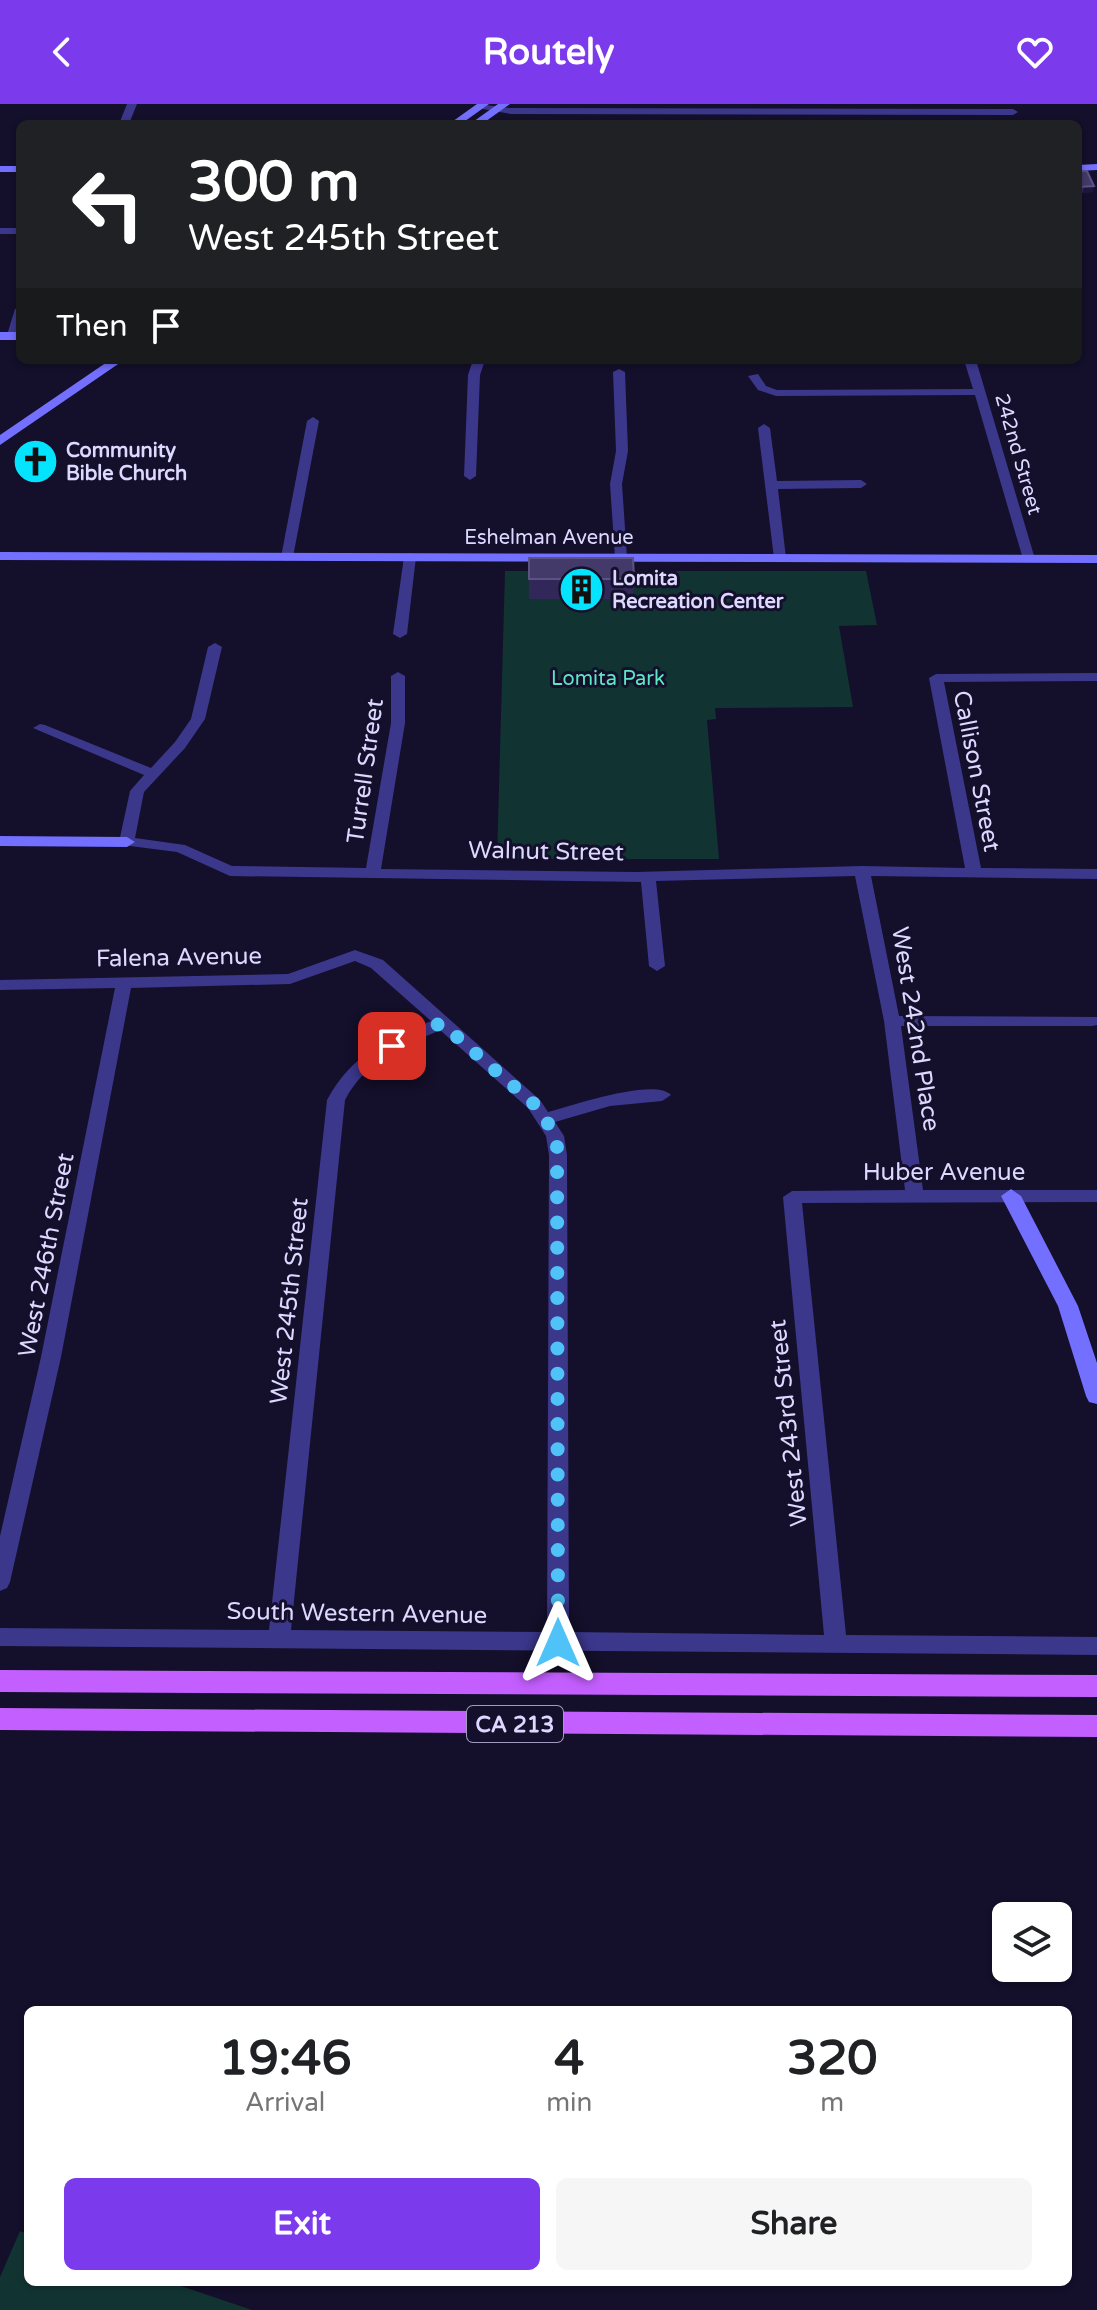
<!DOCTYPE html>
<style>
body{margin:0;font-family:"Varela Round",sans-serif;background:#f6f6f6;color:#202124;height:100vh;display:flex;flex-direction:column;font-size:30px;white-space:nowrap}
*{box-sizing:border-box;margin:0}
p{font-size:26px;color:#757577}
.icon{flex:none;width:44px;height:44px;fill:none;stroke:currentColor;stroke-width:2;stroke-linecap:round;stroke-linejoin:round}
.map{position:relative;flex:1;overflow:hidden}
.drawer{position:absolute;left:24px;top:1902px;width:1048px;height:280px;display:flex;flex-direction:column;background:#fff;border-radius:12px;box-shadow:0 2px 6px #0004}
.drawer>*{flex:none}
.hud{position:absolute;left:16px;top:16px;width:1066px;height:244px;border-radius:12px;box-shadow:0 2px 6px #0004;background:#202124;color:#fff;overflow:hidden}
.controls{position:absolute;left:992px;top:1798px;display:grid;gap:16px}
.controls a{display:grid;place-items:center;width:80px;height:80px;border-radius:12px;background:#fff;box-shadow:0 2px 6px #0004;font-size:40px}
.pin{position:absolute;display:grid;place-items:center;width:68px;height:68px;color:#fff;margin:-34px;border-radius:16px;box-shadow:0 4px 12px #0006}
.me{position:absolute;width:88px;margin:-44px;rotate:0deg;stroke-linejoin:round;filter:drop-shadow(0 0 6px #0008)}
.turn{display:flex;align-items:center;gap:28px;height:168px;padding:0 40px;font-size:36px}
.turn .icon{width:104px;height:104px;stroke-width:2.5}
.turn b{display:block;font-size:56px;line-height:68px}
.then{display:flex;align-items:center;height:76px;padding:0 40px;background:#0003;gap:16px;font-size:30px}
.eta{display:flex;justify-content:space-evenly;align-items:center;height:136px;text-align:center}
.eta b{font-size:48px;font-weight:700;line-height:56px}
.primary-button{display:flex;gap:16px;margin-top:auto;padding:16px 40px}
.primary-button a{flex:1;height:92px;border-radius:12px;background:#7c3aed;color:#fff;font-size:32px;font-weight:700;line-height:92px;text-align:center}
.primary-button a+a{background:#f6f6f6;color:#202124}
header{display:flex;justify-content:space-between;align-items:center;height:104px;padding:0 40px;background:#7c3aed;color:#fff;font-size:36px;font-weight:700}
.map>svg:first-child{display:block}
.green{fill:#113433}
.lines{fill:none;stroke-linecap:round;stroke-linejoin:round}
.street{fill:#3b378b;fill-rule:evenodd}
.secondary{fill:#736fff;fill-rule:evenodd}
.primary{fill:#c45fff;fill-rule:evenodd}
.wall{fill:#312759}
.shaded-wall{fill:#1e163e}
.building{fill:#433a6a;stroke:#5b5382;stroke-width:2}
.route{stroke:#4fc3f7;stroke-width:14;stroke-dasharray:0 25.2}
.labels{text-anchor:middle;stroke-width:6;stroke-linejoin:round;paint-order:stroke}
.far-poi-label{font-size:20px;font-weight:bold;fill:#dcd8ff;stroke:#140f2a;text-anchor:start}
.far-street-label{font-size:20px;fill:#dcd8ff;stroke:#140f2a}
.far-park-label{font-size:20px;fill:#5ce7c5;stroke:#140f2a}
.shield{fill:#140f2a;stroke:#a09cbf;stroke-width:2}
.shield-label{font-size:22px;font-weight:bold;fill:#dcd8ff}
.street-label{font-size:24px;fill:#dcd8ff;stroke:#140f2a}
</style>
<header><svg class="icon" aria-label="back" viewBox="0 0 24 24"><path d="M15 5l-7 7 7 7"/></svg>Routely<svg class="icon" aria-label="heart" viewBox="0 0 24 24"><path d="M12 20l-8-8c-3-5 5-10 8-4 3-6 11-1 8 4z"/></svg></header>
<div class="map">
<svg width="1097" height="2206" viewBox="0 0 1097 2206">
<rect width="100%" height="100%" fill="#140f2a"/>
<g class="green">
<polygon points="505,467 866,467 877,521 839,522 853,603 715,604 716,615 707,616 719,755 497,755"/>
<polygon points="20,2127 28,2130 28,2178 169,2178 252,2206 0,2206 0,2173"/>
</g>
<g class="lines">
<g class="street">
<polygon points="127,0 137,0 129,20 119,20"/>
<polygon points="477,0 511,4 1013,5 1018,8 1013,11 511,10 477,4"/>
<rect x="0" y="124" width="20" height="6"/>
<polygon points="20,202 20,220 16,232 6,234 15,205"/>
<polygon points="473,256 485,256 480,271 476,372 470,376 464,372 468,271"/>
<polygon points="964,256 976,256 1035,455 1034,458 1023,455 975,291 776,292 758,286 748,272 758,270 766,282 777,286 973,285"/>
<polygon points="619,265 625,268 628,347 622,380 627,454 621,458 615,454 610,380 616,347 613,268"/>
<polygon points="313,313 319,317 293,453 287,457 281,453 307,317"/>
<polygon points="764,320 770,324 777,377 861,376 867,380 861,384 778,385 786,454 780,458 774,454 758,324"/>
<polygon points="410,449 416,453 407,530 400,534 393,530 404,453"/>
<path d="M215,539l7,4 -17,72 -20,29 -41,44 -9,46 50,7 47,21 134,2 25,-145v-47l7,-4 7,4v47l-24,146 255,3 226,-6 103,2 -36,-190 7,-4 161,-1v8l-153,1 37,186 116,1v10l-226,-3 28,140 198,1v8l-5,1h-191l22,164h174v12l-295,1 44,432 251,2v18l-1097,-9v-18l269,2 58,-530c25,-46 58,-59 104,-79l-60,-53 -16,-7 -65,23 -159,4 -70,369 -51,225 -3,6 -7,3v-55l41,-179 74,-369 -115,2v-10l288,-6 67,-24 28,10 157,140 8,12c23,-6 107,-35 123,-17l-9,6 -52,5 -55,16 9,14 3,19 2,477 255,3 -41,-438 9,-6 113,-1 -21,-169 -29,-145 -199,5 9,85 -8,5 -8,-5 -8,-84 -411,-6 -53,-24 -55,-7 -3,-3 11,-51 14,-16 -111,-47 7,-4 5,1 106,43 24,-26 16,-23 17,-72zM440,926l88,78 18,28 3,19 -2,477 -256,-2 54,-530c20,-39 57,-53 95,-70z"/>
</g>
<g class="secondary">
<polygon points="477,0 489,0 461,20 449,20"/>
<polygon points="498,0 510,0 482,20 470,20"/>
<polygon points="1097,60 1097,66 1078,67 1078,61"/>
<rect x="0" y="62" width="20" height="6"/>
<rect x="0" y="228" width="20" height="8"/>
<polygon points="110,256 124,256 0,341 0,331"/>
<polygon points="0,448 1097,451 1097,459 0,456"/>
<polygon points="0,732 127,733 135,738 127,743 0,742"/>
<polygon points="1011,1085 1021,1092 1078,1202 1097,1259 1097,1300 1089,1298 1086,1292 1058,1202 1001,1092"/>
</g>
<g class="primary">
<polygon points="0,1566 1097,1571 1097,1593 0,1588"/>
<polygon points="0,1604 1097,1611 1097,1633 0,1626"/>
</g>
</g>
<g class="wall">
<polygon points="1078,67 1093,88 1078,89"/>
<polygon points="529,454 634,475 633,495 529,495"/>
</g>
<polygon class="shaded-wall" points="1094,82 1093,88 1083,89 1084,83"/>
<g class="building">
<polygon points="1078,67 1087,67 1094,82 1078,83"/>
<polygon points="529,454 633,454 634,475 529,475"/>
</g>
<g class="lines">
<polyline class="route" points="392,942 441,919 534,1000 546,1015 557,1041 558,1539"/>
</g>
<defs>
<symbol id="church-disc" viewBox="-11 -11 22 22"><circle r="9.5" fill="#04e4ff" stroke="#140f2a"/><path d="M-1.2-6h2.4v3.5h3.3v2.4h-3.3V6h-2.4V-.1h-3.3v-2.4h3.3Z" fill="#111"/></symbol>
<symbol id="building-disc" viewBox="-11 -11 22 22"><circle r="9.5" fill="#04e4ff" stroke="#140f2a"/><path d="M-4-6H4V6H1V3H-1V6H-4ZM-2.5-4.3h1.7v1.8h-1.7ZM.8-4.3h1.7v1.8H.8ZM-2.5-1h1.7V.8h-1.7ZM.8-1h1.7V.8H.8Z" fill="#111"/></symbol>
</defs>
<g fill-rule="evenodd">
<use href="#church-disc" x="10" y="332" width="51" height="51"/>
<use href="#building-disc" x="556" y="460" width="51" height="51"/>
</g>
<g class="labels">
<g class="far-poi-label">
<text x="66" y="353">Community<tspan x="66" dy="23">Bible Church</tspan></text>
<text x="612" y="481">Lomita<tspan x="612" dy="23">Recreation Center</tspan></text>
</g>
<g class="far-street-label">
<text transform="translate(1019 350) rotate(74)" y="7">242nd Street</text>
<text x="549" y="440">Eshelman Avenue</text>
</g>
<g class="far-park-label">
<text x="608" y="581">Lomita Park</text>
</g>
<rect class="shield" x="467" y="1602" width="96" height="36" rx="6"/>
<g class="shield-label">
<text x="515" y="1628">CA 213</text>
</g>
<g class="street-label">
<text transform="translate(365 667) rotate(-82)" y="8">Turrell Street</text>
<text transform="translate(977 667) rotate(79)" y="8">Callison Street</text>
<text transform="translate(546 747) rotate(1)" y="8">Walnut Street</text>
<text transform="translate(179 853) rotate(-1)" y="8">Falena Avenue</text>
<text transform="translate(916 925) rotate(81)" y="8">West 242nd Place</text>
<text x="944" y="1076">Huber Avenue</text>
<text transform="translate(46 1151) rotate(-79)" y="8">West 246th Street</text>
<text transform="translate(289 1197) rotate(-84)" y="8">West 245th Street</text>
<text transform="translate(788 1319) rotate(-96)" y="8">West 243rd Street</text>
<text transform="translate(357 1509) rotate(1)" y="8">South Western Avenue</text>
</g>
</g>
</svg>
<div class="controls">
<a><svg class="icon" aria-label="layers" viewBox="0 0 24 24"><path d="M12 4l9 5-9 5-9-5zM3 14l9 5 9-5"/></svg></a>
</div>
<div class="pin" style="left:392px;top:942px;background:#d93025"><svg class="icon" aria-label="arrive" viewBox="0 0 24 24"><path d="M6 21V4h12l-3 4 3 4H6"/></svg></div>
<svg class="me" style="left:558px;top:1539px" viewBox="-20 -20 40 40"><path d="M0-17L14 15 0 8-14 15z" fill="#4fc3f7" stroke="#fff" stroke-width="4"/></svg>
<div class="hud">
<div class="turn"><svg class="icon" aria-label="left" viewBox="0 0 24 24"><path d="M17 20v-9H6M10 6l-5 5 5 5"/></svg><div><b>300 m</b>West 245th Street</div></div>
<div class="then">Then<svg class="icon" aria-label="arrive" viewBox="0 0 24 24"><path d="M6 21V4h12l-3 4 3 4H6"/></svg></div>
</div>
<section class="drawer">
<div class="eta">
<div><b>19:46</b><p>Arrival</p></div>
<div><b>4</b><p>min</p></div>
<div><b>320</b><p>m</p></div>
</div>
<div class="primary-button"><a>Exit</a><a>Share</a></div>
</section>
</div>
